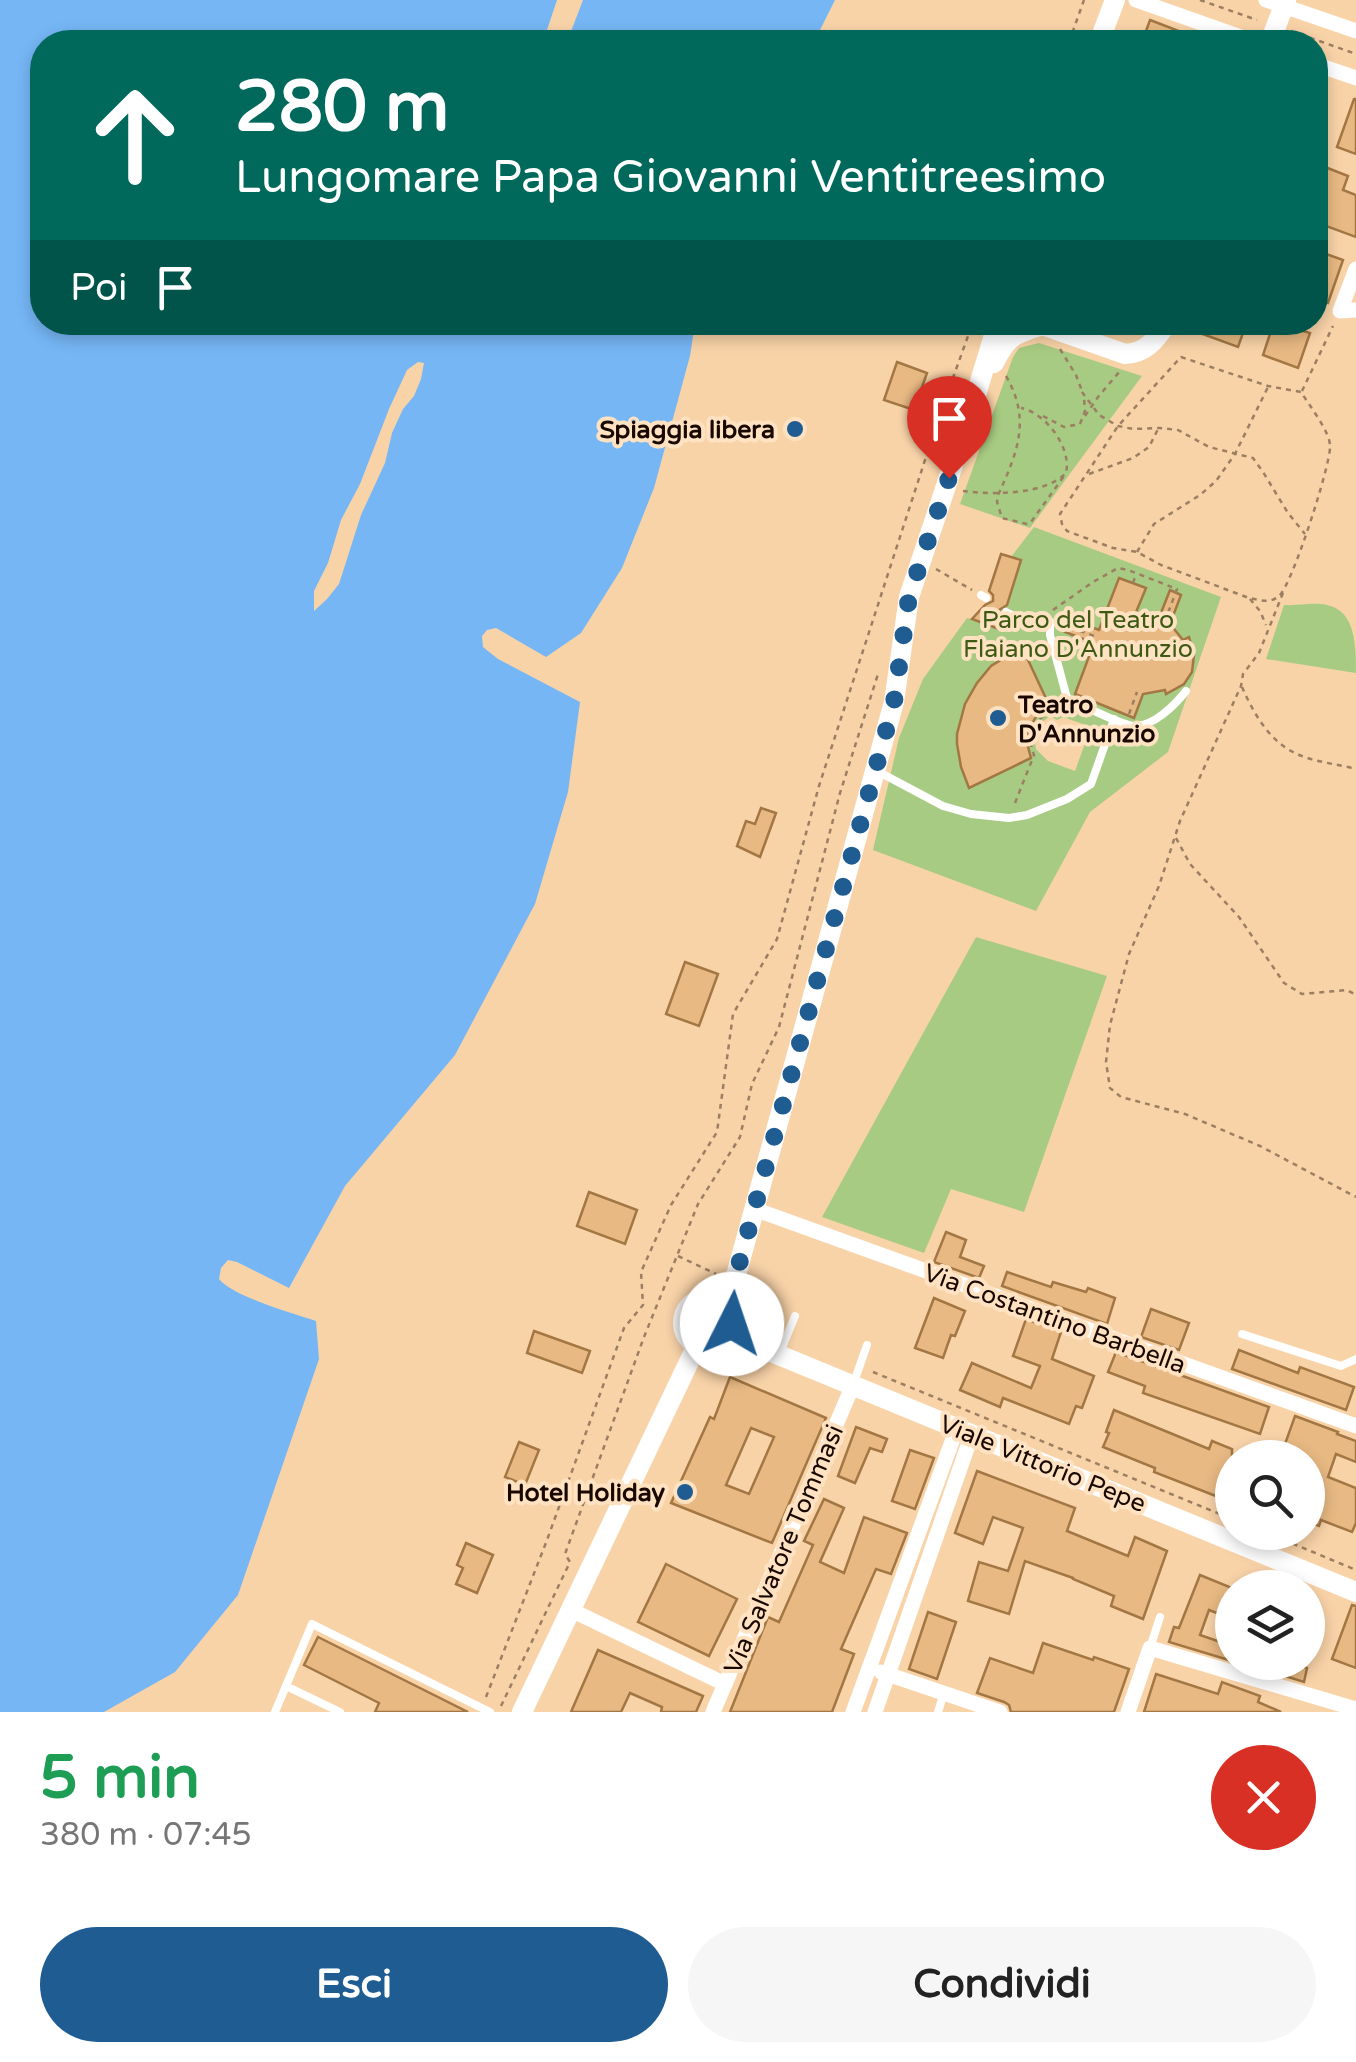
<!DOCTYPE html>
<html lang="it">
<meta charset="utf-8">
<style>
body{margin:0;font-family:"Varela Round",sans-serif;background:#f6f6f6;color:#222;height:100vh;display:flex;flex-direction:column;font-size:38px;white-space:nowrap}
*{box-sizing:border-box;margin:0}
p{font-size:32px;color:#767676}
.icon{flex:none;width:55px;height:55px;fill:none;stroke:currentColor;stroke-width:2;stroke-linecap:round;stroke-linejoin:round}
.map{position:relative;height:1712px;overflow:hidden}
.details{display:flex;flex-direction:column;background:#fff;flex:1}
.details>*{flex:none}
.guide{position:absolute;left:30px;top:30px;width:1298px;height:305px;border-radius:40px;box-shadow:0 5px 15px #0003;background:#00695c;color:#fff;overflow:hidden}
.controls{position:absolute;left:1215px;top:1440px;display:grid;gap:20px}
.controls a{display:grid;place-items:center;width:110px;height:110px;border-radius:50%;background:#fff;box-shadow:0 5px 15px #0003;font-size:50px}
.pin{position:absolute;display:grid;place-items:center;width:85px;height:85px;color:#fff;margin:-102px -42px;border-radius:50% 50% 50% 0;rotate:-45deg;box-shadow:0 0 10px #0007}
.pin .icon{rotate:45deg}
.me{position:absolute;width:110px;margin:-55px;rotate:4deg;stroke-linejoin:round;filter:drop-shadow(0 0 8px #0008)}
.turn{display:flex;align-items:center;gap:35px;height:210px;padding:0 40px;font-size:45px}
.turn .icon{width:130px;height:130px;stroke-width:2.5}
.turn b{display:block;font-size:70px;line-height:85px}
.then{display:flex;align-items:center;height:95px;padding:0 40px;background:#0003;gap:20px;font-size:38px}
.round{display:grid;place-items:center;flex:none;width:105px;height:105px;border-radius:52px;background:#f6f6f6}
.summary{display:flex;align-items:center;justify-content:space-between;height:170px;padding:0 40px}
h1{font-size:60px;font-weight:800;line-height:75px;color:#1e9e55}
.action{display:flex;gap:20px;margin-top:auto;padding:20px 40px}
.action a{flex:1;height:115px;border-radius:60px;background:#1f5c92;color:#fff;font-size:40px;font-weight:800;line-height:115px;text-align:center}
.action a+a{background:#f6f6f6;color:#222}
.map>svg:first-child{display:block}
.green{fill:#a7cb82;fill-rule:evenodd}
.water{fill:#76b6f5}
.pier{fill:#f9d3a8}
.building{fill:#e8b983;stroke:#a37743;stroke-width:2.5;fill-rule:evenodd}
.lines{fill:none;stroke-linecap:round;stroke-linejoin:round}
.path{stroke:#9c7f62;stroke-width:2.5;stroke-dasharray:5 5;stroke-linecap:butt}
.lane{stroke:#fff;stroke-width:8}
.street{stroke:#fff;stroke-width:15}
.secondary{stroke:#fff;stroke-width:20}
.route{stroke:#1f5c92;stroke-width:18;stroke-dasharray:0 32.4}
.poi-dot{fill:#1f5c92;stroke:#ffe2c2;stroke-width:4}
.labels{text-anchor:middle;stroke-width:8;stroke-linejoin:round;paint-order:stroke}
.poi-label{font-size:25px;font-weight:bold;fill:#180800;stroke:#ffe2c2;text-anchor:end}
.park-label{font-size:25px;fill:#3d5a13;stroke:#ffe2c2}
.street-label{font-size:25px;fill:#180800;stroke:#ffe2c2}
</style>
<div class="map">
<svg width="1356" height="1712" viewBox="0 0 1356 1712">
<rect width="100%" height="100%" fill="#f9d3a8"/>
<g class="green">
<polygon points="1039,343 1142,376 1030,528 960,504 1013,357 1019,348"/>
<path d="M1034,527l187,70 -53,155 -78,60 -54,99 -163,-61 26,-112 24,-59 44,-61 21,6 23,-67zM1050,716l7,4 6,-3 28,10 -16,44 -27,-10 -12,-12c-3,-14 2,-25 14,-33z"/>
<path d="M1284,605c14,1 29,-3 43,0 29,6 29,41 29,68l-90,-14z"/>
<polygon points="976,937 1107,976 1024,1212 951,1189 924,1253 822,1217"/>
</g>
<path class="water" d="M0,0h835l-21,42h-772v280l653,1 -5,33 -36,132 -32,80 -41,65 -35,24 -50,-29 -9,2 -5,6 1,11 15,12 82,43 -12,90 -33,112 -80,151 -110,131 -56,102 -52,-26 -9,-2 -7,8 -2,11c15,18 73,34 97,42l3,38 -81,236 -63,77 -71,40h-104z"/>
<g class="pier">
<polygon points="557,0 583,0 567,42 543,42"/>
<polygon points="418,362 424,363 421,379 414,396 403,409 392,433 385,463 361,515 339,584 327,599 314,611 314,591 328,563 341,520 360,484 389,409 407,370"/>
</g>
<g class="building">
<polygon points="1150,20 1205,41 1205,42 1142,42"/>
<polygon points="1354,99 1356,99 1356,154 1337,147"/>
<polygon points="1325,167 1348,176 1343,190 1356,195 1356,237 1315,222 1315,196"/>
<polygon points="1315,250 1343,260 1328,303 1315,299"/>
<polygon points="1200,322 1247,322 1238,347 1197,332"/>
<polygon points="1274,322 1310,333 1298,368 1263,355"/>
<polygon points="897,362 927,373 914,410 884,400"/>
<polygon points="1001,554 1021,560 1007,605 999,610 1002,618 999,629 972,619 985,605 993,601 993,595 989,591"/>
<polygon points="1119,578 1146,588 1132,622 1159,618 1170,590 1181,595 1170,624 1183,640 1189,637 1194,655 1192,672 1184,684 1166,694 1165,690 1143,694 1134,718 1075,694 1094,643 1065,632 1069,619 1099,630"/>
<polygon points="1022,647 1049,705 1037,715 1029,729 1027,743 1031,758 969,788 961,767 957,744 957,734 965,704 977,683 991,666"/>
<polygon points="761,808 776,813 760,857 737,846 746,821 755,824"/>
<polygon points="685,962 718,974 699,1026 666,1014"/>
<polygon points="589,1192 637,1210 625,1244 577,1226"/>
<polygon points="946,1232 966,1240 960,1257 984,1266 979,1278 934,1262"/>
<polygon points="1007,1272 1051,1287 1053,1282 1086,1292 1088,1288 1115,1298 1107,1324 1002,1286"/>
<polygon points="934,1298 965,1311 955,1336 951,1335 943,1358 915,1348"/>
<polygon points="1151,1309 1189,1323 1179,1350 1141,1337"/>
<polygon points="1026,1319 1061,1332 1052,1359 1094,1376 1082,1408 1076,1406 1069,1424 1003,1398 1000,1407 960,1390 972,1363 1031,1388 1040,1366 1013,1356"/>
<polygon points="534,1331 590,1351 582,1373 527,1353"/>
<polygon points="1239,1350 1298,1373 1300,1367 1354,1387 1346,1410 1232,1369"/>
<polygon points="1116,1352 1269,1407 1260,1434 1143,1393 1145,1386 1108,1372"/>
<path d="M730,1377l96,41 -54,125 -101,-40 39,-86 4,2zM751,1428l23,9 -25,57 -23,-9z"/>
<polygon points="1114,1410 1209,1449 1212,1441 1232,1449 1232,1468 1221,1498 1154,1472 1155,1468 1103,1447 1109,1433 1106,1432"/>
<polygon points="1295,1416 1338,1432 1337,1434 1356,1441 1356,1462 1336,1454 1328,1477 1356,1488 1356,1523 1352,1532 1321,1520 1319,1526 1308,1522 1308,1458 1280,1458"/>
<polygon points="856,1427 887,1439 882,1452 870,1448 855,1483 838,1476"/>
<polygon points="519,1442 539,1450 525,1485 505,1477"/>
<polygon points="910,1450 934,1458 915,1509 892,1501"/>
<polygon points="977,1471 1075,1508 1067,1531 1128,1556 1135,1537 1167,1551 1143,1619 1111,1606 1114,1596 1073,1579 1073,1578 1025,1561 1009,1614 968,1601 979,1562 1008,1571 1023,1528 993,1517 983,1544 955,1533"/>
<polygon points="824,1499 844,1508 820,1562 844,1573 864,1517 907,1533 891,1574 876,1569 841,1649 854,1654 832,1712 730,1712 768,1617 779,1622 813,1545 804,1541"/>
<polygon points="466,1543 493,1555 477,1593 456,1584 463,1568 457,1565"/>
<polygon points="666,1564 737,1599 709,1656 638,1622"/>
<polygon points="1200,1575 1232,1588 1232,1619 1209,1610 1200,1635 1232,1646 1232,1661 1169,1642 1174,1627 1179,1628"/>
<polygon points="1352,1605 1356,1606 1356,1668 1332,1659"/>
<polygon points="928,1612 956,1622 937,1679 909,1669"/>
<polygon points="318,1637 468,1712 375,1712 379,1703 304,1665"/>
<polygon points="1043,1643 1093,1660 1094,1657 1129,1669 1114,1712 1011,1712 1009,1705 1004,1702 977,1693 990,1658 1033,1673"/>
<polygon points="598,1650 703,1696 696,1712 661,1712 662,1707 630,1693 621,1712 571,1712"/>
<polygon points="1240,1662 1291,1662 1307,1668 1304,1682"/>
<polygon points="1156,1674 1218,1694 1222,1682 1260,1696 1258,1702 1281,1712 1144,1712"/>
</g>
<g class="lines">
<g class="path">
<polyline points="1200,0 1257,20"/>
<polyline points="1291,31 1356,54"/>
<polyline points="1069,42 1084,0"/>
<polyline points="1060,349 1076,375 1082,391"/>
<path d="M1181,357l87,29 33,6c8,13 30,41 29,55 0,20 -38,138 -51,149 -9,8 -19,4 -30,2l-88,-33 -24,-13 -24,-4 -46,-17 -5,-7 -2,-10 58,-88z"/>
<path d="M1006,376c25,43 12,76 -8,119l-1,7 5,16 25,6 4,-2 33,-46"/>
<polyline points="1302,391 1333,326"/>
<polyline points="1082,392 1099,415 1118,426 1133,429 1159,428 1178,430 1209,447 1253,458 1263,472 1288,513 1305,534"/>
<polyline points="1043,416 1064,427 1080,424 1085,411 1084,398"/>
<polyline points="1085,416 1098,397 1120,371"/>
<polyline points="1089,474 1133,458 1149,447 1158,429"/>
<path d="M963,491c29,4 82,4 103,-18 6,-25 -20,-60 -45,-65"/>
<polyline points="1137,552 1154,524 1200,495 1216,481 1235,454 1268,387"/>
<polyline points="936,569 972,590"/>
<polyline points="1133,583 1136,574"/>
<polyline points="1283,593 1259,653 1243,674 1241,686 1180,821 1159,886 1129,954 1110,1025 1106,1062 1110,1088 1121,1097 1185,1114 1260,1146 1356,1197"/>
<polyline points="1250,599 1260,611 1266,625"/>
<polyline points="1053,610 1093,582 1118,568 1128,570 1177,589 1165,621"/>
<polyline points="1061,624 1097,637"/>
<path d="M1242,687c11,25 27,54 53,66 18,9 42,11 61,16"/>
<polyline points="1129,714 1137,692"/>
<polyline points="1015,803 1034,755 1030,742 1035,725 1041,718 1057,707"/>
<polyline points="1176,838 1190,864 1239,917 1284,983 1302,994 1347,990 1356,995"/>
<polyline points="678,1256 716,1274"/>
<path d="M754,1287c-3,21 2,31 19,43"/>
<polyline points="873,1372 1232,1519"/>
<polyline points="1265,1532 1356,1570"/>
<polyline points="486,1697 547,1540 624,1328 643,1305 641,1272 671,1205 717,1132 733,1014 777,939 819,786 939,417 973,322"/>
<polyline points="501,1706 570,1562 565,1554 644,1337 698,1204 740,1137 752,1084 779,1027 840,793 878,674"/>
</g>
<g class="lane">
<polyline points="981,595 986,598"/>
<path d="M1006,612l8,4 34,3 2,3v13l17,63c16,7 51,26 67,28 19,1 41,-21 52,-35"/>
<polyline points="879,772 943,806 971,814 1009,818 1027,815 1067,799 1091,784 1114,719"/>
<polyline points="1242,1334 1341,1366 1356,1359"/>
<polyline points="779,1355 795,1316"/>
<polyline points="853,1385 867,1345"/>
<polyline points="1150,1648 1160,1617"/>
<polyline points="286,1686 340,1712"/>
<polyline points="275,1712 312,1624 490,1712"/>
<polyline points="938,1712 944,1693"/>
</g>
<g class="street">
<polyline points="1136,0 1255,42"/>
<polyline points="1266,0 1356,31"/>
<polyline points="1315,64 1356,78"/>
<polyline points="1356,269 1340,311 1356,310"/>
<polyline points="754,1209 1356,1426"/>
<polyline points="571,1610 725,1684"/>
<polyline points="881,1672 1000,1712"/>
<polyline points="713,1712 853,1385"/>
<polyline points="853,1712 957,1428"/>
<polyline points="875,1712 972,1434"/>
<polyline points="1128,1712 1150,1648 1356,1709"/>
</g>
<g class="secondary">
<polyline points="1099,42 1115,0"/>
<polyline points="1270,42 1286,0"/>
<path d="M1034,322l91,32c22,-1 31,-15 43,-32"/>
<path d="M994,363c12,-25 19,-29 46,-37"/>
<circle cx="708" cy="1323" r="25"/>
<polyline points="727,1308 894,702 909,597 972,408 998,322"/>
<polyline points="730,1335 1356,1592"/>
<polyline points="522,1712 697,1345"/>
</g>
</g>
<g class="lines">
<polyline class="route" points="732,1324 727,1308 894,702 909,597 949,478"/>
</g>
<g class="poi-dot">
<circle cx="795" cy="429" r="10"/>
<circle cx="998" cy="718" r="10"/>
<circle cx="685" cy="1492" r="10"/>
</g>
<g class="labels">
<g class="poi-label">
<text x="775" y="438">Spiaggia libera</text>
<text x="1018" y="713" text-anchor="start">Teatro<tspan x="1018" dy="29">D'Annunzio</tspan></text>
<text x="665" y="1501">Hotel Holiday</text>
</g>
<g class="park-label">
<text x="1078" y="628">Parco del Teatro<tspan x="1078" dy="29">Flaiano D'Annunzio</tspan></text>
</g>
<g class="street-label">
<text transform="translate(1055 1318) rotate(20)" y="9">Via Costantino Barbella</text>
<text transform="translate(1043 1463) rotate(22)" y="9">Viale Vittorio Pepe</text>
<text transform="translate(783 1549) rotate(-67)" y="9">Via Salvatore Tommasi</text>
</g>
</g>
</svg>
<div class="controls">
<a><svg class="icon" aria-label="search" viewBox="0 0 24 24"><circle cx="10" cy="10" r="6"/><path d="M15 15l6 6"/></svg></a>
<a><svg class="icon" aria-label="layers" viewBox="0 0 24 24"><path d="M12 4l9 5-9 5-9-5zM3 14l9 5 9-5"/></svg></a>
</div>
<div class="pin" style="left:949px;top:478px;background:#d93025"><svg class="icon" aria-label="arrive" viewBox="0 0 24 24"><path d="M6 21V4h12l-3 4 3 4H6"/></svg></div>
<svg class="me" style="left:732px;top:1324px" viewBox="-20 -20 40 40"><circle r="19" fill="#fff"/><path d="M0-13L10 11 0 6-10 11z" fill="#1f5c92"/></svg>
<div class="guide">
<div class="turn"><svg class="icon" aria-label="ahead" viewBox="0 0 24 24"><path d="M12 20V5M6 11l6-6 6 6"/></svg><div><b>280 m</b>Lungomare Papa Giovanni Ventitreesimo</div></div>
<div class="then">Poi<svg class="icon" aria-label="arrive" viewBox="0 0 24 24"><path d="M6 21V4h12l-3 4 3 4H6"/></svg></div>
</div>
</div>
<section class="details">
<div class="summary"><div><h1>5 min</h1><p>380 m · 07:45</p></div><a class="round" style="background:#d93025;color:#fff"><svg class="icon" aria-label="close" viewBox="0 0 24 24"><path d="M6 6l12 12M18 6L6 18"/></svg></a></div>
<div class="action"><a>Esci</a><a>Condividi</a></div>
</section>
